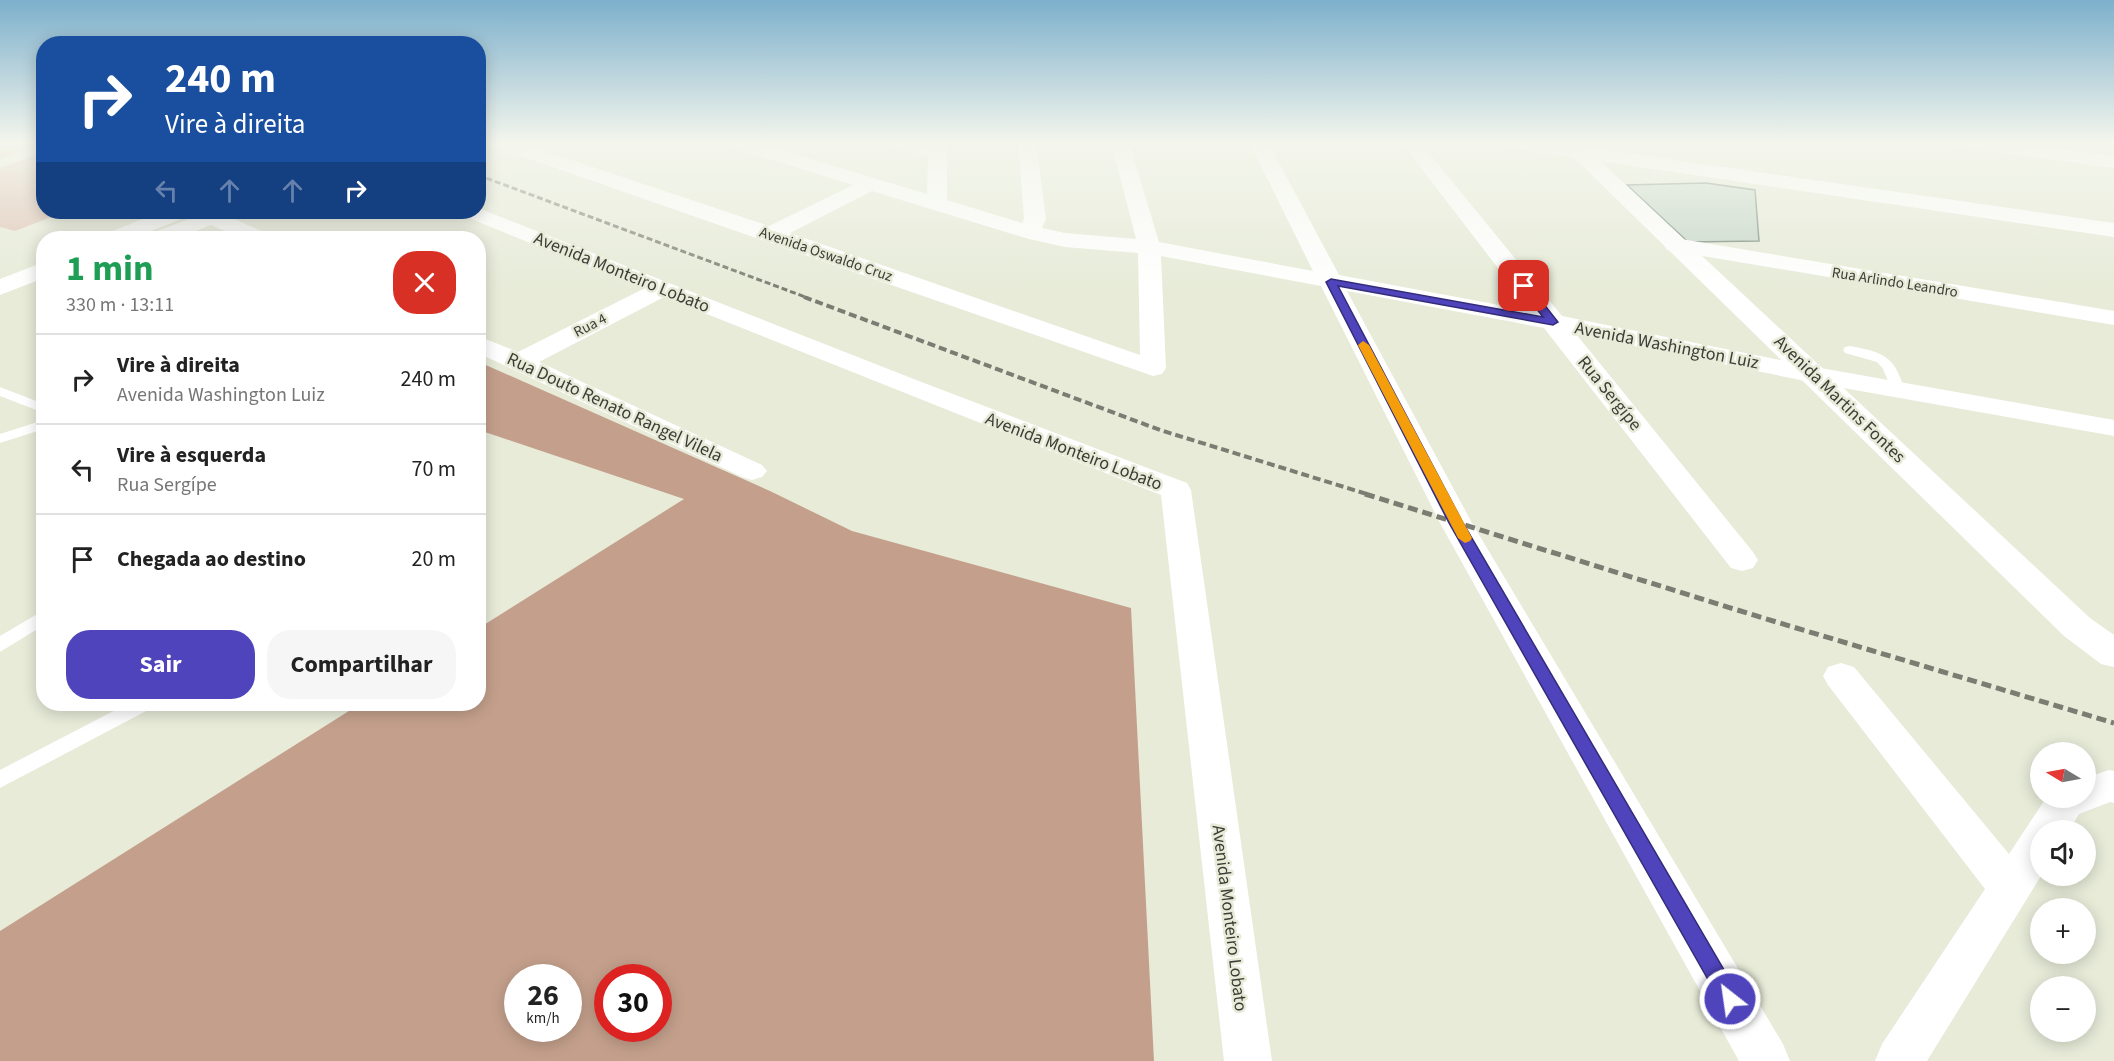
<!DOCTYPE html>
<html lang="pt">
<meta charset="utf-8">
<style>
body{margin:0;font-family:"Source Sans 3",sans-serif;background:#f6f6f6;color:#222;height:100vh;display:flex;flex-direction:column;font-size:22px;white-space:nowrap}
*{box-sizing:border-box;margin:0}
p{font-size:20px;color:#767676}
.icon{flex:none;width:33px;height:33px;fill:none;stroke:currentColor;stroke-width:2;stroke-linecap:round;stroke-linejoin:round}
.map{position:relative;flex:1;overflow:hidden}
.details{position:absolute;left:36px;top:231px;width:450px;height:480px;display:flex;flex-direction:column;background:#fff;border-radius:24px;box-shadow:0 3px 15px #0003}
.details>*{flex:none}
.banner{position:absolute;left:36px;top:36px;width:450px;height:183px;border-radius:24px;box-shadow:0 3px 15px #0003;background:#1a4fa0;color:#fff;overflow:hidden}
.needle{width:39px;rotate:280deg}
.controls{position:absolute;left:2030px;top:742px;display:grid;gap:12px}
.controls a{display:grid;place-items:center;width:66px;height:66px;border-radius:50%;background:#fff;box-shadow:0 3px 15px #0003;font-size:30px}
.speed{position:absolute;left:504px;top:964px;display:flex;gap:12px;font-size:30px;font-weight:700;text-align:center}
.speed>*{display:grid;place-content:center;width:78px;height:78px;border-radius:50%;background:#fff;box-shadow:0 3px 15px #0003;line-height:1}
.speed small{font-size:15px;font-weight:400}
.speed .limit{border:9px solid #d22;background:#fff;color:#111}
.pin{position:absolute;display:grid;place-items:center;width:51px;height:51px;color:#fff;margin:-26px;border-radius:12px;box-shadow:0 3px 9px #0006}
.me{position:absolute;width:66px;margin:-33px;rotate:330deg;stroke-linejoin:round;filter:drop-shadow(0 0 4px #0008)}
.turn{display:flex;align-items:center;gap:21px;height:126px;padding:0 30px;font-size:27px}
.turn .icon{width:78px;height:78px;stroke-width:2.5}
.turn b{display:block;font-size:42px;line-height:51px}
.lanes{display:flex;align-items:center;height:57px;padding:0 30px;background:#0003;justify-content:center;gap:30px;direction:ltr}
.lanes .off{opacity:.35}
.round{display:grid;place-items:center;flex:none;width:63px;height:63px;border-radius:24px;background:#f6f6f6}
.overview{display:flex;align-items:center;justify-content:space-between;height:102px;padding:0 30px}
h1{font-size:36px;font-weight:700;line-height:45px;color:#1e9e55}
.cta{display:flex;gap:12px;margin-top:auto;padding:12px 30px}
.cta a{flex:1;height:69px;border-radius:24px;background:#4f44bb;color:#fff;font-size:24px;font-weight:700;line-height:69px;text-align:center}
.cta a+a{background:#f6f6f6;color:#222}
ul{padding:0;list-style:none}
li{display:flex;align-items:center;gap:18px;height:90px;padding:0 30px;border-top:2px solid #e0e0e0}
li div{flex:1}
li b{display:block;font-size:22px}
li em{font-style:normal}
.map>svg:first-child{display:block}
.green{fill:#dec3b4}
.forest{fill:#c4a08c;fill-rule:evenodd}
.building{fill:#c5d6c8;stroke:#79897c;stroke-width:1.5}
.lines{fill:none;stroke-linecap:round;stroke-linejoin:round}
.service{fill:#fff;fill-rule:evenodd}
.minor{fill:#fff;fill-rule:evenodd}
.tertiary{fill:#fff;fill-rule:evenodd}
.rail-far2{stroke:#7b7d72;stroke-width:3;stroke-dasharray:6 3;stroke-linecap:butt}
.rail-far1{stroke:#7b7d72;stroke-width:4;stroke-dasharray:8 4;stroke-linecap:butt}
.rail{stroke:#7b7d72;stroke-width:5;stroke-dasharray:10 5;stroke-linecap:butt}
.route{fill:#4f44bb;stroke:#332c7a;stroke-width:1.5}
.slow{fill:#f59e0b}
.labels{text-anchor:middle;stroke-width:5;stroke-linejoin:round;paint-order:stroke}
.far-street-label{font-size:15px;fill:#3c3d36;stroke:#e7ebd8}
.street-label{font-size:18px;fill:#3c3d36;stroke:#e7ebd8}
</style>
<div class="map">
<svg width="2114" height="1061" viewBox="0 0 2114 1061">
<rect width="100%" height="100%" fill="#e7ebd8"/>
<g class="green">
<polygon points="0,142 43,142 44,143 0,159"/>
<polygon points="43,152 44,212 64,212 15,231 0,227 0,168"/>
</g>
<path class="forest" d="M479,362l291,129 82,40 279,77 23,453h-1154v-130l360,-227h118l1,-76 205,-129 -205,-69zM518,978h50v51h-50zM608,978h50v51h-50z"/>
<polygon class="building" points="1706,183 1755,190 1759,241 1688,242 1627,185"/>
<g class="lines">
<g class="service">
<path d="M1850,346c32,6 44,9 54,42l-2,3h-10l-9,-22 -6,-7 -32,-9 -2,-3 2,-3z"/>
<polygon points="0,387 44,404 44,413 0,396"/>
<polygon points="44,420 44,429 0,443 0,434"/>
<polygon points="44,610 44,625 0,652 0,636"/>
<polygon points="127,704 153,704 150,709 0,788 0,770"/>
</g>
<g class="minor">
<path d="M490,142h28l251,84 84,-41 -126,-39 -2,-4h30l172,52 1,-37 -40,-11 -2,-4h30l12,4 1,-4h18v58l75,23 2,-4 -6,-77h18l10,77 -4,9 23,5 71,6 -25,-97h18l30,100 154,29 -64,-129h19l71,133 192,36 -130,-169h19l142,174 253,51 299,53v16l-299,-53 -239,-49 177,218 5,8 -5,8 -11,3 -11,-3 -187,-240 -197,-37 125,232 311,521 7,17h-51l-299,-538 -119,-237 -160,-30 5,112 -4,6 -9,2 -661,-230zM872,191l157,48 36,8 73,6 2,102 -350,-122z"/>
<polygon points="1502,142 1551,142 2114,223 2114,237 1511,148 1504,146"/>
<polygon points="1956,142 2009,142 2114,156 2114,168 1965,148 1958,146"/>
<polygon points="478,208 924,383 1187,483 1191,490 1272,1061 1224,1061 1161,495 664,297 539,362 762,465 767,471 762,477 752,480 742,477 478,353 478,336 518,352 643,289 464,216 460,212 478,212"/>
<polygon points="207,212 234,212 230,217 266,233 269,238 241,238 211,225 178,238 149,238 152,233"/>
<polygon points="1675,238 2114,311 2114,325 1667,250 1664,245 1667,240"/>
<polygon points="1841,663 1854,667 2009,854 2046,798 2085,798 2085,778 2109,770 2114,771 2114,803 2110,802 2079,814 2069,831 2040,831 2041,876 1927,1061 1875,1061 1882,1044 1985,889 1828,685 1823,676 1828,667"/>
</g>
<g class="tertiary">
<polygon points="1558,142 1580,142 2090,618 2114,635 2114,667 2101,664 2064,636"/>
<polygon points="160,212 189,212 186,217 134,238 104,238 108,233"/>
<polygon points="44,262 44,278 0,295 0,279"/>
</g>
<polyline class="rail-far2" points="478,175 808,298"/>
<polyline class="rail-far1" points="804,297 1160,430 1370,495"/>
<polyline class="rail" points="1365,494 1763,618 2114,723"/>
</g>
<linearGradient id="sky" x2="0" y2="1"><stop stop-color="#7db0cc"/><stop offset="0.49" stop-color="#f4f6ed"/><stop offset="1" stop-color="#f4f6ed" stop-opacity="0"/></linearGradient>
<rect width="2114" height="291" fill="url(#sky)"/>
<polygon class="route" points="1331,279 1543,317 1519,286 1524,283 1528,284 1558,322 1553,325 1338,286 1463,523 1737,992 1740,999 1737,1006 1730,1009 1723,1006 1449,523 1326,282"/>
<polygon class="slow" points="1363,341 1369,345 1472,538 1470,541 1465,543 1458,538 1358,345"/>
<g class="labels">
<g class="far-street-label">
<text transform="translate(826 254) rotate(19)" y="5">Avenida Oswaldo Cruz</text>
<text transform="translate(1895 282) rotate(9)" y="5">Rua Arlindo Leandro</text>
<text transform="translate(590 325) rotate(-27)" y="5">Rua 4</text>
</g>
<g class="street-label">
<text transform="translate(622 272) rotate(22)" y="6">Avenida Monteiro Lobato</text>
<text transform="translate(1667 345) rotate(11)" y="6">Avenida Washington Luiz</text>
<text transform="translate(1610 393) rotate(51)" y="6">Rua Sergípe</text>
<text transform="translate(1840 399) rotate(44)" y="6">Avenida Martins Fontes</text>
<text transform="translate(615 407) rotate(25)" y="6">Rua Douto Renato Rangel Vilela</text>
<text transform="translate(1074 451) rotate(21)" y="6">Avenida Monteiro Lobato</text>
<text transform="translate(1230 918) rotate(83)" y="6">Avenida Monteiro Lobato</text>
</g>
</g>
</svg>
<div class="controls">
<a><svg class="needle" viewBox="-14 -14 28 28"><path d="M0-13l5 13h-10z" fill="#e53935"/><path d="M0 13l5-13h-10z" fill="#767676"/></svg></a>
<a><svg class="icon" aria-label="sound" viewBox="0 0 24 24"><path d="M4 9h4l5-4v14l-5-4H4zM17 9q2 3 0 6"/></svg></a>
<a>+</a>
<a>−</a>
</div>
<div class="speed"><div>26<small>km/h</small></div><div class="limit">30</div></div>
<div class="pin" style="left:1524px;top:286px;background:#d93025"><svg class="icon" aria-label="arrive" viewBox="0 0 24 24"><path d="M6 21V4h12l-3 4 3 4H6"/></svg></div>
<svg class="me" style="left:1730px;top:999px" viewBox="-20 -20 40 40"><circle r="17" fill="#4f44bb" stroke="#fff" stroke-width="3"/><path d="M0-11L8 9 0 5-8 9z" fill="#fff"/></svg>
<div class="banner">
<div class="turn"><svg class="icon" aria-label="right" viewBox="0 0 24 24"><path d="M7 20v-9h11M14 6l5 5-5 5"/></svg><div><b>240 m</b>Vire à direita</div></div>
<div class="lanes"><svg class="icon off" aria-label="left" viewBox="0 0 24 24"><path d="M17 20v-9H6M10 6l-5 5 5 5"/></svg><svg class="icon off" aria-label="ahead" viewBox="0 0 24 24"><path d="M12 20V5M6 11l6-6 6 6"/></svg><svg class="icon off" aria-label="ahead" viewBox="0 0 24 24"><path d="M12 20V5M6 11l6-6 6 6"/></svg><svg class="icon" aria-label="right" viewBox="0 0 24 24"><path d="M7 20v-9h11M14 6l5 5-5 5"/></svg></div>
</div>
<section class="details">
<div class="overview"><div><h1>1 min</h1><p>330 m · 13:11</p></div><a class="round" style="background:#d93025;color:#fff"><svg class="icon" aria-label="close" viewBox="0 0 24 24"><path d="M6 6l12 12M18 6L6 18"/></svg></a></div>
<ul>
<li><svg class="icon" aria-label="right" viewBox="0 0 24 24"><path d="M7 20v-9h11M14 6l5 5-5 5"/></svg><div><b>Vire à direita</b><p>Avenida Washington Luiz</p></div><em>240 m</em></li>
<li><svg class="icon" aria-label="left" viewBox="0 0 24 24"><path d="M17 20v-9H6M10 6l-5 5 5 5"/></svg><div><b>Vire à esquerda</b><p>Rua Sergípe</p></div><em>70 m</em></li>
<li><svg class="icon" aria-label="arrive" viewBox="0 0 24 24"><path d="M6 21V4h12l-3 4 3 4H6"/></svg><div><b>Chegada ao destino</b></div><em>20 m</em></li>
</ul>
<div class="cta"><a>Sair</a><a>Compartilhar</a></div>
</section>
</div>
